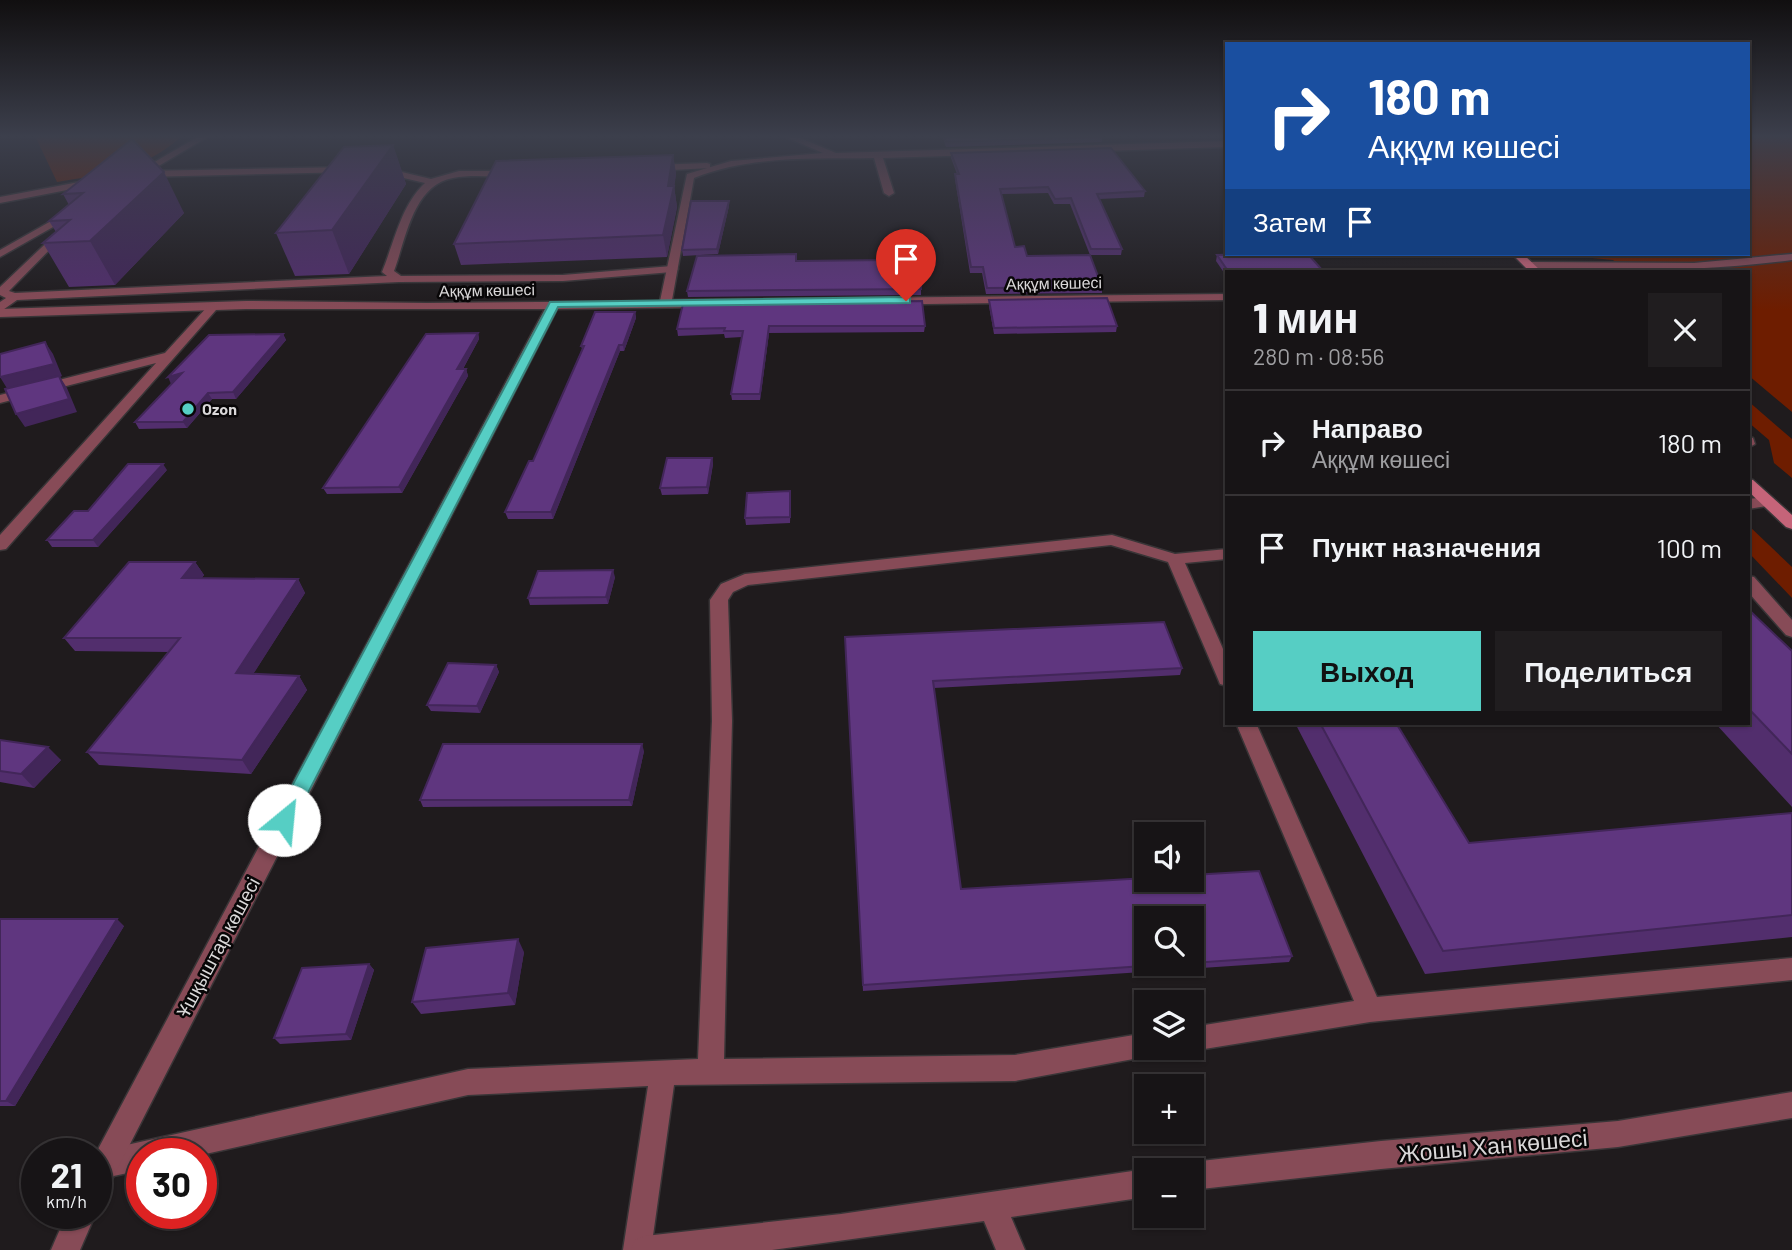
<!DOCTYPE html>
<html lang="ru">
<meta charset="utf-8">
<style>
body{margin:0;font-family:Barlow,sans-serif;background:#201d1f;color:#f1f3f6;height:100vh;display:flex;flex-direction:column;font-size:26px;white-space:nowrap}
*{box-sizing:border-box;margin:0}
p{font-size:23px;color:#9e9ea1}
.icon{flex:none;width:38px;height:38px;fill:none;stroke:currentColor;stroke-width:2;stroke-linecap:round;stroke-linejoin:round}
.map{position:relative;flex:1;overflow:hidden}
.sheet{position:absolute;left:1225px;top:270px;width:525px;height:455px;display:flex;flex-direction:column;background:#171416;border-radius:0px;box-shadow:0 2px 5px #0004,0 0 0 2px #363335}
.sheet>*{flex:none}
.banner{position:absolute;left:1225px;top:42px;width:525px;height:214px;border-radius:0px;box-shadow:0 2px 5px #0004,0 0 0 2px #363335;background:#1a4fa0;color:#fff;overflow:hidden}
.fabs{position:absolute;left:1134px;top:822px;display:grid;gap:14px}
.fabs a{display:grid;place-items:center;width:70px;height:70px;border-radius:0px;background:#171416;box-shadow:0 2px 5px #0004,0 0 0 2px #363335;font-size:35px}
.speed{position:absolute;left:21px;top:1138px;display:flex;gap:14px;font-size:35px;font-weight:700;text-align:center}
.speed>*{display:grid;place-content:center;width:91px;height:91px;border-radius:50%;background:#171416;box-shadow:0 2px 5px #0004,0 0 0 2px #363335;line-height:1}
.speed small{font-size:18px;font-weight:400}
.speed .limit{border:10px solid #d22;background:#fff;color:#111}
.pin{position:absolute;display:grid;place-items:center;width:60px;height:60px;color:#fff;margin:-72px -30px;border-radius:50% 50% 50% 0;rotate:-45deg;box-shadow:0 0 7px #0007}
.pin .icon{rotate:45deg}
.me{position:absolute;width:77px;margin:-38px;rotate:28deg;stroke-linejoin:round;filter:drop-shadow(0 0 5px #0008)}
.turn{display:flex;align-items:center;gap:24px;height:147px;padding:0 28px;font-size:32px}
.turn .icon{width:91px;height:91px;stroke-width:2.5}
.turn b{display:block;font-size:49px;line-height:60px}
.then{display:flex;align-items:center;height:66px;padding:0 28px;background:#0003;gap:14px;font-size:26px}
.round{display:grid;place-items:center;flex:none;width:74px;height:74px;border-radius:0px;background:#201d1f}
.overview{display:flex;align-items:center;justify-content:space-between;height:119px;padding:0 28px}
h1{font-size:42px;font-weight:800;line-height:52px}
.cta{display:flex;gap:14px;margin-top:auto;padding:14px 28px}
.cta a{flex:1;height:80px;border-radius:0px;background:#56cec4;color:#111;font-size:28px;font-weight:800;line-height:80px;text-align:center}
.cta a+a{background:#201d1f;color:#f1f3f6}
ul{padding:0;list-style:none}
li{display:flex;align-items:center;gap:21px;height:105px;padding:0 28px;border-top:2px solid #363335}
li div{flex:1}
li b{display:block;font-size:26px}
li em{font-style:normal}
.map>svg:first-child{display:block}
.green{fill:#6e1d00}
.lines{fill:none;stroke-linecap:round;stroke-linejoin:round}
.service-casing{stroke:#393537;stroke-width:3}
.minor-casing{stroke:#393537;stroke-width:3}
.secondary-casing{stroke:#393537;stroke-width:3}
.service{fill:#874b57;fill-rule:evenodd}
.minor{fill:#874b57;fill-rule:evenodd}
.secondary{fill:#c56479;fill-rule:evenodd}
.wall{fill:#522e6d;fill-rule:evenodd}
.shaded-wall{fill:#422659}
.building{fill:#5f367f;stroke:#422659;stroke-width:2}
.route{fill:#56cec4;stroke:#38867f;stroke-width:2}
.poi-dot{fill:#56cec4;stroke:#080607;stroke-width:2.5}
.labels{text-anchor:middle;stroke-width:5;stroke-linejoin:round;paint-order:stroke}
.far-street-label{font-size:16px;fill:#dad8d9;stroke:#080607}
.far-poi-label{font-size:16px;font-weight:bold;fill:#dad8d9;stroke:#080607;text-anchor:start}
.street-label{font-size:19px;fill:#dad8d9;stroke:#080607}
.near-street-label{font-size:23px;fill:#dad8d9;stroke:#080607}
</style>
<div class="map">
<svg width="1792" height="1250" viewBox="0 0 1792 1250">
<rect width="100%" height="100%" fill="#1f1b1d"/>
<g class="green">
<path d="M42,135h141c-38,35 -77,39 -126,47l-21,-44z"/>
<polygon points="1748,135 1792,135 1792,412 1748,375 1748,271 1627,271 1613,260 1550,254 1748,254"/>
<polygon points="1748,401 1792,439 1792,478 1774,463 1769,440 1748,422"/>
<polygon points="1748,525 1792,567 1792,598 1748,552"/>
</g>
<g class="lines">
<defs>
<g id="service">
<polygon points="707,163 710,164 710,168 653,171 648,168 653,165"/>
<polygon points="349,167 352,168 352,172 143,177 138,174 143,171"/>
<path d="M381,167l50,12 28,-8h54l5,3 -5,3c-20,0 -41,-3 -60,1 -40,7 -47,61 -59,93l7,5 162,-1 109,-9 6,3 -6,3 -109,9 -164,1 -382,18 -17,12v-10l6,-4 -6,-3v-8l61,-58 4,1v4l-56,57 6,2 372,-17 -5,-4c12,-29 19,-67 43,-89l-47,-11v-4z"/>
<path d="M1792,254v6c-74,10 -147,11 -221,10 -14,-1 -37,3 -47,-5l5,-3 165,1z"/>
<polygon points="212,304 216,306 216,310 6,549 0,550 0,535 156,363 0,403 0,395 165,353 208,306"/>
<polygon points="1748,437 1753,438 1755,444 1748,448"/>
<polygon points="1768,497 1776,502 1773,505 1748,509 1748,499"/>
<polygon points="1112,535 1175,554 1227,549 1227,559 1185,563 1227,658 1227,686 1220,684 1218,679 1168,562 1111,545 748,585 733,592 728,600 732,721 724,1059 1015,1055 1146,1033 1146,1048 1158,1048 1155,1055 1015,1081 674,1085 651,1250 623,1250 648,1086 468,1095 201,1155 201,1153 142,1153 142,1170 104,1178 96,1174 96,1154 104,1150 468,1069 698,1059 712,721 710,600 721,584 745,574"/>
<polygon points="1748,576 1754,577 1792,620 1792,637 1786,635 1748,592"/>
<polygon points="1236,723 1256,723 1377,997 1792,958 1792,980 1370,1022 1192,1051 1184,1048 1192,1048 1192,1027 1354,1001"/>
</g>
<g id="minor">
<polygon points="201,135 211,135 140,177 132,175"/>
<path d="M781,135h12l43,18 391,-12v6l-344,11 11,35 -5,3 -5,-3 -10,-35c-59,1 -123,-3 -180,20l-22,122 555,-6v6l-670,9 -451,882 -10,4v-42l449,-844h-299l-246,8v-8l246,-8 181,2 233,-2 27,-127 44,-13 92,-8z"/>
<polygon points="95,179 100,182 98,184 0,203 0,197"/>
<polygon points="67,212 76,214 0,257 0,250"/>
<polygon points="1792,1092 1792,1118 1618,1147 1381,1169 1192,1190 1192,1171 1180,1171 1182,1166 1192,1162 1381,1141 1618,1121"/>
<polygon points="1146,1169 1150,1171 1146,1171 1146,1197 1011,1217 1025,1250 996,1250 984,1221 772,1250 631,1250 635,1240 645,1236 841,1214"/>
<polygon points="67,1213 96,1213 80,1250 51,1250"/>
</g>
<g id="secondary">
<polygon points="1512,254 1523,254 1541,271 1529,271"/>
<polygon points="1748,479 1753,480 1792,515 1792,529 1786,527 1748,491"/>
</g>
</defs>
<use href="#service" class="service-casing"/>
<use href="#minor" class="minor-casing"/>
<use href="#secondary" class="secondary-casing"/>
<use href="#service" class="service"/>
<use href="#minor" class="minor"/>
<use href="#secondary" class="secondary"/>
</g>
<g class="wall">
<polygon points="533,135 576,135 572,138"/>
<polygon points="942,135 1101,135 1102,137 1102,142 946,147"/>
<polygon points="1139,135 1189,135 1189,137 1141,138"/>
<polygon points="132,139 184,213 115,285 69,287 43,243 56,232 49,221 69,205 63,194"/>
<polygon points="393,145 406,184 349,274 295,276 276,233"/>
<polygon points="951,153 1145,191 1144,197 1099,199 1122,249 1121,255 1090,255 1070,204 1054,204 1048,193 1001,194 1015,247 1027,256 1102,287 1102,293 986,294 982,273 970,273 955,179 955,174 957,174 951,158"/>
<polygon points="673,155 676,174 674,186 677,207 667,257 461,265 454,244"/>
<polygon points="729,201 729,206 718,254 683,256 682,250"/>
<polygon points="1217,255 1323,271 1227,271 1227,277 1216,261"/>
<polygon points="797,261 921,289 921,295 688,297 687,291"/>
<polygon points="989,300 1117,326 1116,332 994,334 989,306"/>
<polygon points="683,304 925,326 924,332 769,333 760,400 732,400 731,394 742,337 725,338 724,334 678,336 677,329"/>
<polygon points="635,312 636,318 624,351 620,351 553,519 508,519 505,512 533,461 582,349 581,346"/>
<polygon points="478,333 479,339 463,369 466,369 468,376 402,493 327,494 323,488"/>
<polygon points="283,334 286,340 236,399 212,399 187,428 139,429 135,422"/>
<polygon points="712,458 713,464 708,494 662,495 660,488"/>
<polygon points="167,470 98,547 52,547 47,540 88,511"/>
<polygon points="791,498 790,523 746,525 745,518"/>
<polygon points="195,562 204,575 201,579 298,579 305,593 253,674 299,676 307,690 251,774 99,765 87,752 169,652 75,651 64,638"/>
<polygon points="615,577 608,604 530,605 528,598"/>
<polygon points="1748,609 1792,651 1792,807 1715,723 1748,723"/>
<path d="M1164,622l18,46 -2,7 -246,13 27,201 185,-11v2h46v-5l67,-4 33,85 -3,6 -426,29 -18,-354zM1146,919h46v45h-46z"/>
<polygon points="496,665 499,672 480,713 431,711 427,705"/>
<polygon points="1295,723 1396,723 1469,843 1792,813 1792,937 1425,974"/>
<polygon points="0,740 61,760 34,788 0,782"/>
<polygon points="644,751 632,806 423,807 420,800"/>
<polygon points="0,919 124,926 15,1106 0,1106"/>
<polygon points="524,952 515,1005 421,1014 412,1002"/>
<polygon points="369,964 374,970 351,1040 280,1044 274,1038"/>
</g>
<g class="shaded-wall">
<polygon points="393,145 406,184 349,274 332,230"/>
<polygon points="673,155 676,174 674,189 674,186 677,207 667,257 663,235 668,186"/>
<polygon points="164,172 184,213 115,285 90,241"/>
<polygon points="729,201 729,206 718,254 717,249"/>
<polygon points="635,312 636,318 624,351 623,345"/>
<polygon points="769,326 769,333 760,400 760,394"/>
<polygon points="478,333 479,339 459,376 457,369"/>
<polygon points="283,334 286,340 236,399 233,392"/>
<polygon points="45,342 53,354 62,376 60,377 67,388 77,412 25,427 16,414 8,390 0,377"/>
<polygon points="619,345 620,351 553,519 551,512"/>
<polygon points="466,369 468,376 402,493 399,487"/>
<polygon points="182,373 171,384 168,377"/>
<polygon points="208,393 212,399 187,428 183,422"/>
<polygon points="712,458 713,464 708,494 707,487"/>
<polygon points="163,464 167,470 98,547 93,540"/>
<polygon points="195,562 204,575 191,592 182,578"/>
<polygon points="613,570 615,577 608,604 606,597"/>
<polygon points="298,579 305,593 245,687 236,673"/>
<polygon points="496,665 499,672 480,713 477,706"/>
<polygon points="299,676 307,690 251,774 242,760"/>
<polygon points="642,744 644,751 632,806 629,800"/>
<polygon points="48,747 61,760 34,788 21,774"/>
<polygon points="117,919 124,926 15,1106 6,1101"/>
<polygon points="518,939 524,952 515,1005 508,993"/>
<polygon points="369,964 374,970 351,1040 346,1034"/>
</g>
<g class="building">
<polygon points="944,135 1101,135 1102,137 946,142"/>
<polygon points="132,139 164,172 90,241 43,243 70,220 49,221 83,193 63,194"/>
<polygon points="393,145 332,230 276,233 344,147"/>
<polygon points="1111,148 1145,191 1097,194 1122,249 1091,249 1071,198 1055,199 1048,187 1000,189 1015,247 1024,246 1027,256 1090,255 1102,287 987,288 983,267 971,267 955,174 959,174 951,153"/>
<polygon points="673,155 668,186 674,186 663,235 454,244 496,161"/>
<polygon points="691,201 729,201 717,249 682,250"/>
<polygon points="918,251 921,289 687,291 697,256 796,254 796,261 890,260 890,252"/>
<polygon points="1254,254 1308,254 1323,271 1228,271 1217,255"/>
<polygon points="1107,298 1117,326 994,328 989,300"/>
<polygon points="922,301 925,326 769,326 760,394 731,394 743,331 724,331 725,328 677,329 683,304"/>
<polygon points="595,312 635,312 623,345 619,345 551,512 505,512 529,461 533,461 584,346 581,346"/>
<polygon points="478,333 457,369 466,369 399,487 323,488 426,334"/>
<polygon points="283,334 233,392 208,393 183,422 135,422 182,373 168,377 209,335"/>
<polygon points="45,342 54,364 0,377 0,354"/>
<polygon points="59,376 69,399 16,414 5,389"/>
<polygon points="667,458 712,458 707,487 660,488"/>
<polygon points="128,464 163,464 93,540 47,540 74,511 88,511"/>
<polygon points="790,491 790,517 745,518 747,493"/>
<polygon points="129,562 195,562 182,578 298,579 236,673 299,676 242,760 87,752 180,638 64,638"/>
<polygon points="613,570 606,597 528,598 538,571"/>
<polygon points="1748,609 1792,651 1792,754 1748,708"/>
<polygon points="1164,622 1182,668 933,681 961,889 1146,878 1146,880 1192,880 1192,875 1259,871 1292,956 1192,963 1192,919 1146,919 1146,964 1173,964 863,985 845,637"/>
<polygon points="448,663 496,665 477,706 427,705"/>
<polygon points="1320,723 1396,723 1469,843 1792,813 1792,915 1443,951"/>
<polygon points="0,740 48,747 21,774 0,771"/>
<polygon points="443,744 642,744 629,800 420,800"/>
<polygon points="0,919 117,919 6,1101 0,1101"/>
<polygon points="518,939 508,993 412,1002 426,948"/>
<polygon points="369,964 346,1034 274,1038 302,968"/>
</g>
<linearGradient id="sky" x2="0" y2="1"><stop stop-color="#110f10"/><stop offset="0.44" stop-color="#3c3f4c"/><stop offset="1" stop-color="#3c3f4c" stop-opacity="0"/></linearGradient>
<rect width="1792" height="310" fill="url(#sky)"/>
<polygon class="route" points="906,297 910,298 910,303 558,307 291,826 284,828 277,826 275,820 277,814 550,302"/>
<circle class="poi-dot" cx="188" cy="409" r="7"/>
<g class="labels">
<g class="far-street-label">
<text transform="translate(1054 283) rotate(-1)" y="6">Аққұм көшесі</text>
<text transform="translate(487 290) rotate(-1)" y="6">Аққұм көшесі</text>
</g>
<g class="far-poi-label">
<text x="202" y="415">Ozon</text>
</g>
<g class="street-label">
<text transform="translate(218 947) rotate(-62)" y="7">Ұшқыштар көшесі</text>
</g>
<g class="near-street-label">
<text transform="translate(1493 1146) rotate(-5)" y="8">Жошы Хан көшесі</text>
</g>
</g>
</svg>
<div class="fabs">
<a><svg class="icon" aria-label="sound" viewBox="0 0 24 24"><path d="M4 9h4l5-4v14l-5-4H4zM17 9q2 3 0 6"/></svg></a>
<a><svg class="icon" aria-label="search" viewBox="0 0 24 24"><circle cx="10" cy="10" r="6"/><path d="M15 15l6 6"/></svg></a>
<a><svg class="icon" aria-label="layers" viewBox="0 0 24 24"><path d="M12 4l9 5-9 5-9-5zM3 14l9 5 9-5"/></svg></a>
<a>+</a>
<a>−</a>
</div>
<div class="speed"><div>21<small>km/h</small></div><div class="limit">30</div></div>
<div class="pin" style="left:906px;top:301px;background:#d93025"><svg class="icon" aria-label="arrive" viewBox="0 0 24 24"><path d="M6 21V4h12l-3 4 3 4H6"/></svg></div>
<svg class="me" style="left:284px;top:820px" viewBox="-20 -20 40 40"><circle r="19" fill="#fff"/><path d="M0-13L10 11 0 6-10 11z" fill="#56cec4"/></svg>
<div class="banner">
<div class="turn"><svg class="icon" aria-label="right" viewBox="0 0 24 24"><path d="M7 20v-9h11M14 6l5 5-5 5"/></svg><div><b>180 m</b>Аққұм көшесі</div></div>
<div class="then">Затем<svg class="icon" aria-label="arrive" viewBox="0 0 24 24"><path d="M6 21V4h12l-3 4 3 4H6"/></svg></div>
</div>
<section class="sheet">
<div class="overview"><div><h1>1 мин</h1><p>280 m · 08:56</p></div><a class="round"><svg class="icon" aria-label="close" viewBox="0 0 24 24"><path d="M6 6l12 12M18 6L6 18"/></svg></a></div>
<ul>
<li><svg class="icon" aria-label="right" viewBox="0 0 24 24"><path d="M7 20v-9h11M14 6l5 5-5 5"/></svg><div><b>Направо</b><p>Аққұм көшесі</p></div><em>180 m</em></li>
<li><svg class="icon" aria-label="arrive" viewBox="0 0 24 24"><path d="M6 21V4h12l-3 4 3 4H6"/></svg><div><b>Пункт назначения</b></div><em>100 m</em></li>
</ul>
<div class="cta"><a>Выход</a><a>Поделиться</a></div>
</section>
</div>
